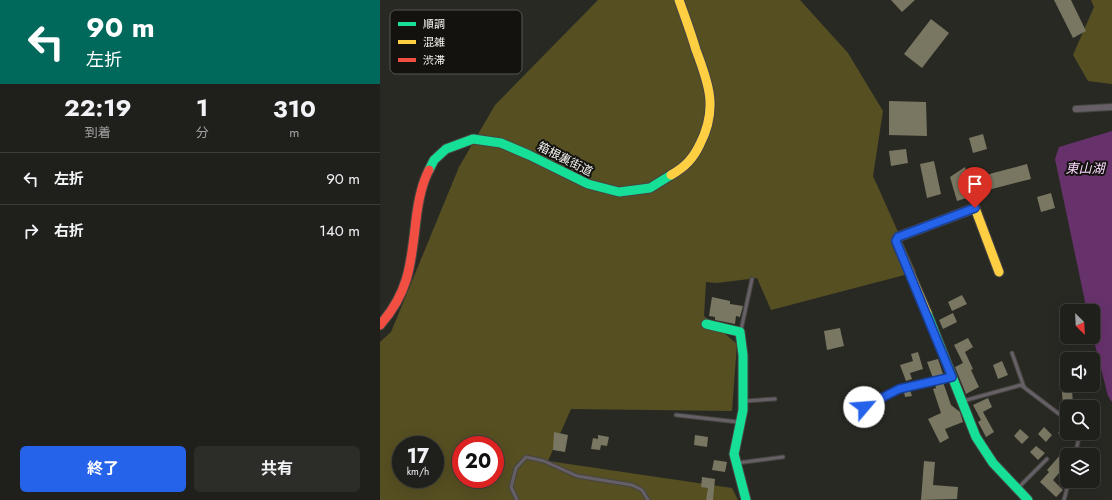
<!DOCTYPE html>
<html lang="ja">
<meta charset="utf-8">
<style>
body{margin:0;font-family:Jost,"Noto Sans JP",sans-serif;background:#2c2c28;color:#f1f3f6;height:100vh;display:flex;flex-direction:column;font-size:15px;white-space:nowrap}
*{box-sizing:border-box;margin:0}
p{font-size:13px;color:#a1a2a3}
.icon{flex:none;width:22px;height:22px;fill:none;stroke:currentColor;stroke-width:2;stroke-linecap:round;stroke-linejoin:round}
.map{position:relative;flex:1;overflow:hidden}
.panel{display:flex;flex-direction:column;background:#1f1f1b;width:380px}
.panel>*{flex:none}
.guide{background:#00695c;color:#fff;overflow:hidden}
.needle{width:26px;rotate:156deg}
.tools{position:absolute;left:680px;top:304px;display:grid;gap:8px}
.tools a{display:grid;place-items:center;width:40px;height:40px;border-radius:6px;background:#1f1f1b;box-shadow:0 4px 16px #0002,0 0 0 1px #3c3d3a;font-size:20px}
.speed{position:absolute;left:12px;top:436px;display:flex;gap:8px;font-size:20px;font-weight:700;text-align:center}
.speed>*{display:grid;place-content:center;width:52px;height:52px;border-radius:50%;background:#1f1f1b;box-shadow:0 4px 16px #0002,0 0 0 1px #3c3d3a;line-height:1}
.speed small{font-size:10px;font-weight:400}
.speed .limit{border:6px solid #d22;background:#fff;color:#111}
.pin{position:absolute;display:grid;place-items:center;width:34px;height:34px;color:#fff;margin:-41px -17px;border-radius:50% 50% 50% 0;rotate:-45deg;box-shadow:0 0 4px #0007}
.pin .icon{rotate:45deg}
.me{position:absolute;width:44px;margin:-22px;rotate:63deg;stroke-linejoin:round;filter:drop-shadow(0 0 3px #0008)}
.turn{display:flex;align-items:center;gap:14px;height:84px;padding:0 20px;font-size:18px}
.turn .icon{width:52px;height:52px;stroke-width:2.5}
.turn b{display:block;font-size:28px;line-height:34px}
.eta{display:flex;justify-content:space-evenly;align-items:center;height:68px;text-align:center}
.eta b{font-size:24px;font-weight:700;line-height:28px}
.primary-button{display:flex;gap:8px;margin-top:auto;padding:8px 20px}
.primary-button a{flex:1;height:46px;border-radius:6px;background:#2563eb;color:#fff;font-size:16px;font-weight:700;line-height:46px;text-align:center}
.primary-button a+a{background:#2c2c28;color:#f1f3f6}
ul{padding:0;list-style:none}
li{display:flex;align-items:center;gap:12px;height:52px;padding:0 20px;border-top:1px solid #3c3d3a}
li div{flex:1}
li b{display:block;font-size:15px}
li em{font-style:normal}
main{display:flex;flex:1;min-height:0}
.map>svg:first-child{display:block}
.forest{fill:#564f22;fill-rule:evenodd}
.water{fill:#67326c}
.building{fill:#797661}
.lines{fill:none;stroke-linecap:round;stroke-linejoin:round}
.lane-casing{stroke:#454541;stroke-width:5}
.street-casing{stroke:#454541;stroke-width:8}
.fast-casing{stroke:#454541;stroke-width:11}
.slow-casing{stroke:#454541;stroke-width:11}
.jam-casing{stroke:#454541;stroke-width:11}
.lane{stroke:#665f66;stroke-width:3}
.street{stroke:#665f66;stroke-width:6}
.fast{stroke:#16e098;stroke-width:9}
.slow{stroke:#ffcf43;stroke-width:9}
.jam{stroke:#f24e42;stroke-width:9}
.route-casing{stroke:#184099;stroke-width:10}
.route{stroke:#2563eb;stroke-width:7}
.labels{text-anchor:middle;stroke-width:4;stroke-linejoin:round;paint-order:stroke}
.street-label{font-size:12px;fill:#f6f5f0;stroke:#13120f}
.water-label{font-size:13px;font-style:italic;fill:#f8d7fb;stroke:#13120f}
.key{fill:#13120f;stroke:#575652;stroke-width:1}
.key-label{font-size:11px;fill:#f6f5f0}
</style>
<main>
<section class="panel">
<div class="guide">
<div class="turn"><svg class="icon" aria-label="left" viewBox="0 0 24 24"><path d="M17 20v-9H6M10 6l-5 5 5 5"/></svg><div><b>90 m</b>左折</div></div>
</div>
<div class="eta">
<div><b>22:19</b><p>到着</p></div>
<div><b>1</b><p>分</p></div>
<div><b>310</b><p>m</p></div>
</div>
<ul>
<li><svg class="icon" aria-label="left" viewBox="0 0 24 24"><path d="M17 20v-9H6M10 6l-5 5 5 5"/></svg><div><b>左折</b></div><em>90 m</em></li>
<li><svg class="icon" aria-label="right" viewBox="0 0 24 24"><path d="M7 20v-9h11M14 6l5 5-5 5"/></svg><div><b>右折</b></div><em>140 m</em></li>
</ul>
<div class="primary-button"><a>終了</a><a>共有</a></div>
</section>
<div class="map">
<svg width="732" height="500" viewBox="0 0 732 500">
<rect width="100%" height="100%" fill="#292924"/>
<g class="forest">
<path d="M218,0h202l48,53 35,58 -10,65 43,96 -145,38 -14,-32 -40,5 -11,-1 -2,34 33,28 -5,67 -161,-2 -23,52 184,27 6,12h-358v-158l11,-10 68,-165 36,-62zM21,445h34v34h-34zM81,445h34v34h-34z"/>
<polygon points="711,0 732,0 732,84 708,81 693,55 714,7"/>
</g>
<polygon class="water" points="732,131 732,402 728,396 713,337 713,311 707,311 675,159 679,147"/>
<g class="building">
<polygon points="511,0 535,0 522,12"/>
<polygon points="674,0 691,0 706,31 693,38"/>
<polygon points="551,19 569,33 542,68 524,54"/>
<polygon points="509,101 546,102 547,136 509,135"/>
<polygon points="603,134 607,149 593,153 589,138"/>
<polygon points="526,149 528,163 511,166 509,151"/>
<polygon points="554,161 561,194 547,198 540,164"/>
<polygon points="647,164 651,179 608,190 608,191 577,201 570,177 585,167 589,181 613,173"/>
<polygon points="671,193 675,208 661,212 657,197"/>
<polygon points="582,295 587,304 572,311 568,302"/>
<polygon points="332,297 350,301 350,304 363,306 360,317 356,316 355,324 335,320 335,317 329,316"/>
<polygon points="573,313 577,322 563,329 559,320"/>
<polygon points="460,328 464,346 447,350 444,331"/>
<polygon points="588,338 593,347 585,352 593,369 591,370 599,387 586,394 575,367 583,363 574,345"/>
<polygon points="538,352 543,369 530,373 532,379 526,381 520,365 533,361 531,354"/>
<polygon points="558,359 563,374 553,378 547,362"/>
<polygon points="622,361 628,375 618,379 613,365"/>
<polygon points="563,382 571,405 580,412 583,422 565,429 569,438 560,443 548,419 561,413 553,389 556,388 555,384"/>
<polygon points="530,390 532,396 525,397 524,392"/>
<polygon points="692,390 693,404 683,406 682,392"/>
<polygon points="608,398 612,407 603,412 614,432 606,437 598,422 601,420 593,405"/>
<polygon points="664,427 672,435 666,442 658,434"/>
<polygon points="684,427 687,429 687,433 694,433 686,441 678,433"/>
<polygon points="640,429 649,437 642,444 634,436"/>
<polygon points="174,432 188,435 185,452 173,450"/>
<polygon points="218,435 229,437 227,446 221,445 220,450 211,449 213,438 218,439"/>
<polygon points="315,435 328,437 327,447 314,445"/>
<polygon points="656,446 665,453 658,460 650,452"/>
<polygon points="682,453 687,457 687,464 673,480 683,490 676,497 660,482 669,472 667,470"/>
<polygon points="334,460 347,462 345,472 332,470"/>
<polygon points="544,461 555,462 553,485 578,487 577,499 541,500"/>
<polygon points="322,477 335,479 333,500 326,500 328,488 321,487"/>
</g>
<g class="lines">
<defs>
<g id="lane">
<polyline points="361,330 372,279"/>
<polyline points="632,353 644,387"/>
<polyline points="365,401 395,399"/>
<polyline points="583,401 641,385 687,420"/>
<polyline points="484,407 519,389 571,377"/>
<polyline points="296,415 358,422"/>
<polyline points="695,455 700,433"/>
<polyline points="357,463 403,457"/>
<polyline points="639,487 667,459"/>
<polyline points="137,500 131,487 136,468 146,457 164,461 197,476 252,485 262,490 268,500"/>
<polyline points="684,500 689,481"/>
</g>
<polyline id="street" points="696,109 732,107"/>
<g id="fast">
<polyline points="49,170 54,160 66,149 93,139 121,143 149,155 208,184 239,192 270,188 291,175"/>
<polyline points="547,313 596,437 613,463 648,500"/>
<polyline points="326,324 360,332 363,355 363,410 354,454 366,500"/>
</g>
<g id="slow">
<path d="M291,175c14,-8 22,-16 29,-31 18,-35 9,-60 -4,-94 -5,-17 -11,-33 -17,-50"/>
<polyline points="547,313 516,241 518,237 595,208 619,272"/>
</g>
<path id="jam" d="M0,325c30,-34 31,-63 36,-105 2,-17 5,-35 13,-50"/>
</defs>
<use href="#lane" class="lane-casing"/>
<use href="#street" class="street-casing"/>
<use href="#fast" class="fast-casing"/>
<use href="#slow" class="slow-casing"/>
<use href="#jam" class="jam-casing"/>
<use href="#lane" class="lane"/>
<use href="#street" class="street"/>
<use href="#fast" class="fast"/>
<use href="#slow" class="slow"/>
<use href="#jam" class="jam"/>
</g>
<g class="lines">
<defs>
<polyline id="route" points="484,407 519,389 572,377 516,241 518,237 595,208"/>
</defs>
<use href="#route" class="route-casing"/>
<use href="#route" class="route"/>
</g>
<g class="labels">
<g class="street-label">
<text transform="translate(185 159) rotate(27)" y="4">箱根裏街道</text>
</g>
<g class="water-label">
<text x="705" y="173">東山湖</text>
</g>
</g>
<rect x="10" y="10" width="132" height="64" rx="6" class="key"/>
<rect x="18" y="22" width="18" height="4" fill="#16e098"/>
<rect x="18" y="40" width="18" height="4" fill="#ffcf43"/>
<rect x="18" y="58" width="18" height="4" fill="#f24e42"/>
<g class="key-label">
<text x="43" y="28">順調</text>
<text x="43" y="46">混雑</text>
<text x="43" y="64">渋滞</text>
</g>
</svg>
<div class="tools">
<a><svg class="needle" viewBox="-14 -14 28 28"><path d="M0-13l5 13h-10z" fill="#e53935"/><path d="M0 13l5-13h-10z" fill="#a1a2a3"/></svg></a>
<a><svg class="icon" aria-label="sound" viewBox="0 0 24 24"><path d="M4 9h4l5-4v14l-5-4H4zM17 9q2 3 0 6"/></svg></a>
<a><svg class="icon" aria-label="search" viewBox="0 0 24 24"><circle cx="10" cy="10" r="6"/><path d="M15 15l6 6"/></svg></a>
<a><svg class="icon" aria-label="layers" viewBox="0 0 24 24"><path d="M12 4l9 5-9 5-9-5zM3 14l9 5 9-5"/></svg></a>
</div>
<div class="speed"><div>17<small>km/h</small></div><div class="limit">20</div></div>
<div class="pin" style="left:595px;top:208px;background:#d93025"><svg class="icon" aria-label="arrive" viewBox="0 0 24 24"><path d="M6 21V4h12l-3 4 3 4H6"/></svg></div>
<svg class="me" style="left:484px;top:407px" viewBox="-20 -20 40 40"><circle r="19" fill="#fff"/><path d="M0-13L10 11 0 6-10 11z" fill="#2563eb"/></svg>
</div>
</main>
